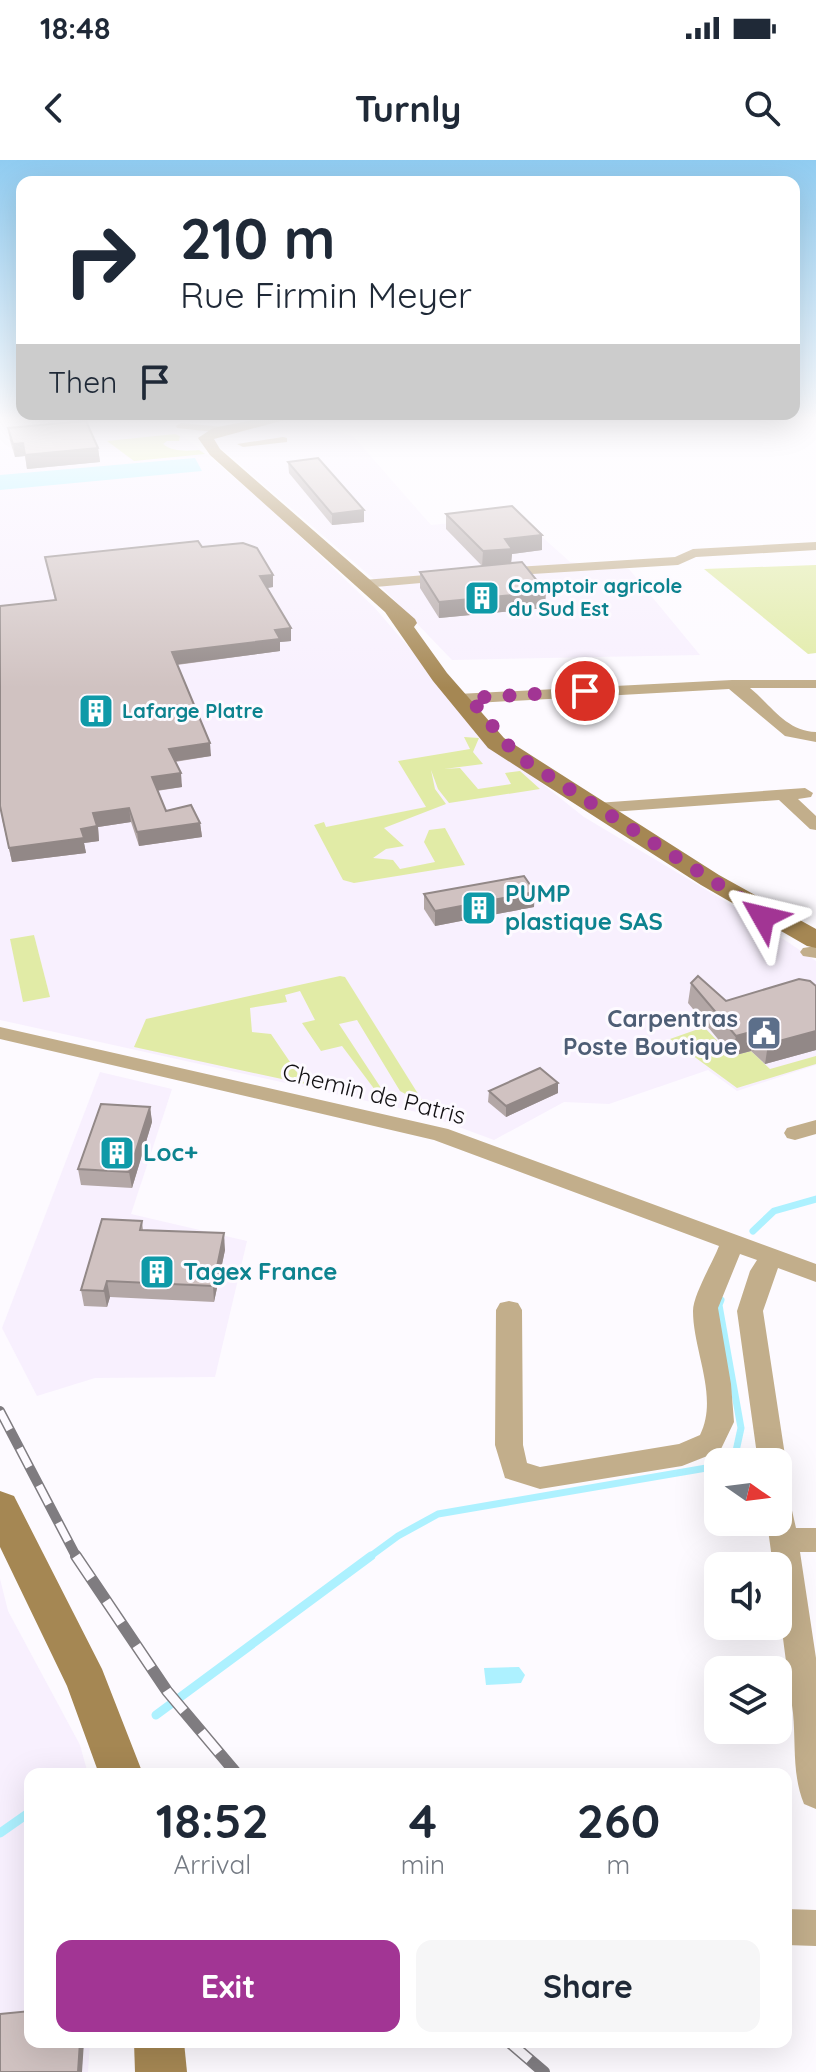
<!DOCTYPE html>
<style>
body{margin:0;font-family:Quicksand,sans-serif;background:#f6f6f7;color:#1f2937;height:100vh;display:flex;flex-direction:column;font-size:30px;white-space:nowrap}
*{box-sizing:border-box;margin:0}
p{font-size:26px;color:#747a83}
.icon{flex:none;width:44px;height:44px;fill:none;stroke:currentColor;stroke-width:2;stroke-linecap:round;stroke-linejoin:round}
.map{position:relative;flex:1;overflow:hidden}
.drawer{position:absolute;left:24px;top:1608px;width:768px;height:280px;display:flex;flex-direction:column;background:#fff;border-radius:16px;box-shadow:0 8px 32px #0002}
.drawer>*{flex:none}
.hud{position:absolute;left:16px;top:16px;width:784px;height:244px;border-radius:16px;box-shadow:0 8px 32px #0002;background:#fff;color:#1f2937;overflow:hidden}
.needle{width:52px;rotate:104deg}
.tools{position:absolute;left:704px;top:1288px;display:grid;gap:16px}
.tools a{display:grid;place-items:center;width:88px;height:88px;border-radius:16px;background:#fff;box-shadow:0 8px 32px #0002;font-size:40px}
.pin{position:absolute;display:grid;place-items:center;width:68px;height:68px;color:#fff;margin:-34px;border:4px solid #fff;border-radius:50%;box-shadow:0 2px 8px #0007}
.me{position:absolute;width:88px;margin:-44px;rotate:307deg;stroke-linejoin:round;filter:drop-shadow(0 0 6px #0008)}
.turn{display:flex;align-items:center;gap:28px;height:168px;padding:0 32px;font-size:36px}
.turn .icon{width:104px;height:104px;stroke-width:2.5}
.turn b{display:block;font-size:56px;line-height:68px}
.then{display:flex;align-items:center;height:76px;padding:0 32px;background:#0003;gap:16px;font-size:30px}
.eta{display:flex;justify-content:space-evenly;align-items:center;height:136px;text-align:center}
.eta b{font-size:48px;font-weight:700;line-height:56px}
.cta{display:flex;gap:16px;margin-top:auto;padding:16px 32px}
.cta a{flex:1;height:92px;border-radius:16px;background:#a23594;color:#fff;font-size:32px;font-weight:700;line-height:92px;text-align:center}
.cta a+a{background:#f6f6f7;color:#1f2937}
.status{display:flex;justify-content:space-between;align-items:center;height:56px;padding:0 40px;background:#fff;direction:ltr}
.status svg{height:22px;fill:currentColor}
header{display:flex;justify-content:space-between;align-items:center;height:104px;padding:0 32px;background:#fff;font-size:36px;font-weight:700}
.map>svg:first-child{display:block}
.built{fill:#f8f0fe}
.green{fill:#e1eba6}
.water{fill:#adf1ff}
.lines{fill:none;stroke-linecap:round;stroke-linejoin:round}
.stream-far1{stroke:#adf1ff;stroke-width:7}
.stream{stroke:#adf1ff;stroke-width:9}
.street{fill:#c2ae8b;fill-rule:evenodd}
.secondary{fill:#a58753;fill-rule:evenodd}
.rail-far1-casing{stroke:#7f7c80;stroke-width:10}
.rail-casing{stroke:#7f7c80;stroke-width:12}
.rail-far1{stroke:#fdfaff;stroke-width:7;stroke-dasharray:21;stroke-linecap:butt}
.rail{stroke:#fdfaff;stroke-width:9;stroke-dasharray:27;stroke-linecap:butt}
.wall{fill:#b3a7a6}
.shaded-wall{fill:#928887}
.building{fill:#d0c2c1;stroke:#928887;stroke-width:2}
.route{stroke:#a23594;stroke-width:14;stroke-dasharray:0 25.2}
.labels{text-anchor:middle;stroke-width:6;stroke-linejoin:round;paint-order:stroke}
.far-culture-label{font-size:20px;font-weight:bold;fill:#0d838f;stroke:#fdfaff;text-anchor:start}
.culture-label{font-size:24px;font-weight:bold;fill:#0d838f;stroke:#fdfaff;text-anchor:start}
.service-label{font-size:24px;font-weight:bold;fill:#4e5e75;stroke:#fdfaff;text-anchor:end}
.street-label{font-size:24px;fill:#131114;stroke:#fdfaff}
</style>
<div class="status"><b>18:48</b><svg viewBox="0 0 49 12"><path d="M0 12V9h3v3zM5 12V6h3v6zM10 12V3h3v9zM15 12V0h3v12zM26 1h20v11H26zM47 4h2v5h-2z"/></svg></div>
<header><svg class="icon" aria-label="back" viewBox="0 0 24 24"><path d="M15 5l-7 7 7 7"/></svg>Turnly<svg class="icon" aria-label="search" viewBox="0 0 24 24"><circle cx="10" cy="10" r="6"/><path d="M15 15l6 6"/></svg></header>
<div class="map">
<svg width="816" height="1912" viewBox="0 0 816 1912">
<rect width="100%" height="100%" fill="#fdfaff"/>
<g class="built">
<polygon points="0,260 162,260 209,296 273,351 374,447 484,574 515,602 584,657 740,750 816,801 816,905 737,931 708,910 609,944 564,942 494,980 421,953 0,860"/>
<polygon points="183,260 299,260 353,276 431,365 519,356 570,402 629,409 700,495 452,500 376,421 229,295"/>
<polygon points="100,912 172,929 131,1054 247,1081 215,1217 95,1218 37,1236 2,1168"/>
<polygon points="0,1419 8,1451 80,1585 88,1614 30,1614 30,1882 90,1882 88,1912 0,1912"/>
</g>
<g class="green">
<path d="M175,274l5,2 -1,5h-12l-4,3c9,8 25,7 36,6l6,4 -71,7 -27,-20z"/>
<polygon points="816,405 816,493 808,494 704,409"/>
<polygon points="464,577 479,578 473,592 483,604 444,609 460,608 478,629 511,624 505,613 520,611 540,629 449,643 438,629 431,610 435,629 446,644 384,668 404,686 386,689 373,698 393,700 400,709 435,702 424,682 429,670 445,668 465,705 354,723 343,720 314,665 324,662 326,667 426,647 398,601 470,589"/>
<polygon points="34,775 50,837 23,842 10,779"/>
<polygon points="340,816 345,817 425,945 400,931 357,860 339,864 381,928 375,930 342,886 321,891 302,863 315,860 300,831 285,835 287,842 250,848 252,872 271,874 305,924 134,887 146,859"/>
<polygon points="704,867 732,896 751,891 770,909 816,896 816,904 737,928 670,879"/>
</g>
<g class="water">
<polygon points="195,298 202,311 0,330 0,315"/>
<polygon points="519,1507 525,1515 521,1523 486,1525 484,1508"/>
</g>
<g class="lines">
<g class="stream-far1">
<polyline points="753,1071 774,1051 816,1039"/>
<polyline points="721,1140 719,1145 741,1268 736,1291 724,1302"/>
<polyline points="368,1398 398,1376 438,1354 718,1306"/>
</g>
<g class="stream">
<polyline points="156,1555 371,1396"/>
<polyline points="0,1673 30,1652"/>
</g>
<g class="street">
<polygon points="181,263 224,267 229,270 224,273 177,268 176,266"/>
<polygon points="283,277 287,278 287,282 243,287 237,284"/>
<polygon points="816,382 816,390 696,397 678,405 500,416 493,412 500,408 675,397 693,389"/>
<polygon points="450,413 457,417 455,420 364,428 357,424 364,420"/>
<path d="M732,520h84v8h-66c22,18 36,43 66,44v10l-31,-6 -56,-47 -271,15 -8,-5 8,-5z"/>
<polygon points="805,628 813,633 811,637 798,639 816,656 816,670 810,669 779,640 597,653 589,648 597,643"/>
<polygon points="816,786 816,798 803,796 800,792 803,788"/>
<path d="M0,867l448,102 368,135v18l-38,-14 -15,43 23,151 -4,8 -4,1v-9h-20l-21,-151 13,-40 7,-11 -17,-6 -22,54 13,76 3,38 -14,29 -38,15 -142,23 -35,-11 -10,-33 1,-135 4,-7 9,-2 9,2 4,7 1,135 4,18 13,4 139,-23 21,-9c19,-38 -7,-84 -7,-124 0,-16 20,-49 26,-65l-285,-106 -434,-101z"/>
<polygon points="816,960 816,974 795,980 787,978 784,973 787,968"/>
<path d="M778,1329l10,4 8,35h20v24h-16l16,106v151l-12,-5c-12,-29 -8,-60 -11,-91 -6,-49 -15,-97 -15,-147h-5l-6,-44h11z"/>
<polygon points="786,1749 816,1750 816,1786 786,1785"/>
</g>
<g class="secondary">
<polygon points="253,260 284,260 214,279 220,289 415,459 417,463 414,467 447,513 504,578 719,715 816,769 816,788 807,786 701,725 488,588 433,521 385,452 210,295 198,278 213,268"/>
<polygon points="0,1331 14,1336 102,1509 143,1614 99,1614 67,1526 0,1387"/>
<polygon points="134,1882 184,1882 187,1912 135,1912"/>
</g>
<defs>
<polyline id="rail-far1" points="0,1251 77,1398"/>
<g id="rail">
<polyline points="76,1396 167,1531 237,1614"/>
<polyline points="509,1882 544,1912"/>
</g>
</defs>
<use href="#rail-far1" class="rail-far1-casing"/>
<use href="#rail" class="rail-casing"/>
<use href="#rail-far1" class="rail-far1"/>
<use href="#rail" class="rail"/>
</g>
<g class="wall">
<polygon points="8,268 98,288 100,302 27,309 25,296 15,297 10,281"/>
<polygon points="288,302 364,350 364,362 332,365 289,313"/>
<polygon points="446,354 542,375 542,390 512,394 511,403 545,448 439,458 420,428 420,412 482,406 446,369"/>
<polygon points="202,387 273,415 273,427 267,428 291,481 280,482 280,491 177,505 211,596 175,602 182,627 157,631 166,651 200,663 202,677 139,686 131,662 98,667 99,681 84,683 86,693 12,702 2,659 55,440 45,397"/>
<polygon points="424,734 534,747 435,766 424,749"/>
<polygon points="691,823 726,841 816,826 816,890 765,904 751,891 732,896 688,843"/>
<polygon points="558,923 558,933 506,957 488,942 489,931"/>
<polygon points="150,947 152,962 132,1028 81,1025 78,1009"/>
<polygon points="142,1061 143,1070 225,1090 214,1142 110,1137 107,1147 84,1146 81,1130"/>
</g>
<g class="shaded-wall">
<polygon points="23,283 25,296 15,297 13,284"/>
<polygon points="98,288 100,302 27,309 25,295"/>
<polygon points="364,350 364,362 332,365 332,354"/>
<polygon points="542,375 542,390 512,394 511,404 482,407 483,391 505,379"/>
<polygon points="273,415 273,427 261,429 260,416"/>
<polygon points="546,432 545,448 439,458 439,442"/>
<polygon points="291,468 291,481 280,482 280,491 173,505 172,492 275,470"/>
<polygon points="210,583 211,596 170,602 169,589"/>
<polygon points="181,613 182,627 153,631 152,617"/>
<polygon points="129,648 131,662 98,667 99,681 84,683 86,693 12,702 9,688 81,669 93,653"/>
<polygon points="200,663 202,677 139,686 137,672"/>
<polygon points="535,732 534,747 435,766 435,751"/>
<polygon points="754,871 751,891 732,896 736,876"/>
<polygon points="816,871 816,890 765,904 768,884"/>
<polygon points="558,923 558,933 506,957 506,946"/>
<polygon points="150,947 152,962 132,1028 129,1012"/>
<polygon points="224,1073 225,1090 214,1142 213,1126"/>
<polygon points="107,1121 110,1137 107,1147 104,1131"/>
<polygon points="80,1882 84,1882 82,1912 78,1912"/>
</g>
<g class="building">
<polygon points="86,261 98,288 25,295 23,283 13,284 8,268"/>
<polygon points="318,298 364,350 332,354 288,302"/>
<polygon points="512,346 542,375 505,379 512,389 483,391 446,354"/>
<polygon points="198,381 202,387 243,383 257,388 273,415 260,416 291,468 275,470 280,479 172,492 210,583 169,589 181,613 152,617 166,651 191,645 200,663 137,672 129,648 93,653 97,666 81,669 84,678 9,688 0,646 0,446 56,440 45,397"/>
<polygon points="522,402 546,432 439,442 420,412"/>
<polygon points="524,716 535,732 435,751 424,734"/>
<polygon points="698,816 726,841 799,819 810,821 816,826 816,871 768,884 754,871 736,876 691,823"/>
<polygon points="540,908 558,923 506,946 489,931"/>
<polygon points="101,944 150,947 129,1012 78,1009"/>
<polygon points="102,1059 142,1061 140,1070 224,1073 213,1126 107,1121 104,1131 81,1130"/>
<polygon points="30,1851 30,1882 80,1882 78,1912 0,1912 0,1854"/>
</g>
<linearGradient id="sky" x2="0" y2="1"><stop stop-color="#90ccf1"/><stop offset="0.49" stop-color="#fefdff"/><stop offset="1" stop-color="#fefdff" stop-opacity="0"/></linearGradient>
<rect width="816" height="528" fill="url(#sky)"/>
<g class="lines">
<polyline class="route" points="585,531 470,538 516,595 743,740 763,757"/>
</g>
<defs>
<symbol id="building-square" viewBox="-11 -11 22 22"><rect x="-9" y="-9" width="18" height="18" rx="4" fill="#0f9aa8" stroke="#fdfaff"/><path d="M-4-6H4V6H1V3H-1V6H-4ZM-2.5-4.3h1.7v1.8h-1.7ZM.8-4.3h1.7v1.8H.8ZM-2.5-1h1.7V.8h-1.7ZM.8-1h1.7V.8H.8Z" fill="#fff"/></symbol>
<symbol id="civic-square" viewBox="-11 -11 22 22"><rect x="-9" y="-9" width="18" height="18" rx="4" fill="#5c6f8a" stroke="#fdfaff"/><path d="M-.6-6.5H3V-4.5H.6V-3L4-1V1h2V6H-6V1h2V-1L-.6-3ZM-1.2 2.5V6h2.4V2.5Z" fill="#fff"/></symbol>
</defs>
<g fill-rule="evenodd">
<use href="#building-square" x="462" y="418" width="40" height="40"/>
<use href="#building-square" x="76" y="531" width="40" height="40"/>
<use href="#building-square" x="459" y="728" width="40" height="40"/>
<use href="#civic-square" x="744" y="853" width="40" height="40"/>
<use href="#building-square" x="97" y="973" width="40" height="40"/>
<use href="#building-square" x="137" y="1092" width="40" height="40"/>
</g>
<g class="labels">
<g class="far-culture-label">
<text x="508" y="433">Comptoir agricole<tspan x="508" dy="23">du Sud Est</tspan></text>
<text x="122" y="558">Lafarge Platre</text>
</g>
<g class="culture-label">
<text x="505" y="742">PUMP<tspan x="505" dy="28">plastique SAS</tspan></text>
<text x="143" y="1001">Loc+</text>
<text x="183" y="1120">Tagex France</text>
</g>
<g class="service-label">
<text x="738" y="867">Carpentras<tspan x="738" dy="28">Poste Boutique</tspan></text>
</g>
<g class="street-label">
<text transform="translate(374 934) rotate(14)" y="8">Chemin de Patris</text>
</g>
</g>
</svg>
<div class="tools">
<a><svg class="needle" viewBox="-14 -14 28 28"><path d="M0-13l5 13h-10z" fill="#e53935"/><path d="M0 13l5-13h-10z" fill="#747a83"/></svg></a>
<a><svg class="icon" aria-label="sound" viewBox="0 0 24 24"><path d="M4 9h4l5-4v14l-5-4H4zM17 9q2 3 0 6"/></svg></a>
<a><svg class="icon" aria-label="layers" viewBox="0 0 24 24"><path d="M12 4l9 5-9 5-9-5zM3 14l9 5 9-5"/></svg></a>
</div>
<div class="pin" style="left:585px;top:531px;background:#d93025"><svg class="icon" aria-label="arrive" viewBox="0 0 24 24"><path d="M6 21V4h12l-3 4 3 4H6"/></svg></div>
<svg class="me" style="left:763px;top:757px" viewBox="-20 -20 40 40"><path d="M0-17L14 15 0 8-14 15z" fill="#a23594" stroke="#fff" stroke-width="4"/></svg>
<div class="hud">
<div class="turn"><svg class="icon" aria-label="right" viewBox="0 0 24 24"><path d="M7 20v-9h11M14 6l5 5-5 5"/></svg><div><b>210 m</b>Rue Firmin Meyer</div></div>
<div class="then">Then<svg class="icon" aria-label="arrive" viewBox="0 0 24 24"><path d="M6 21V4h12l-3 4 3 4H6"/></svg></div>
</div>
<section class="drawer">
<div class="eta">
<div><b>18:52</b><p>Arrival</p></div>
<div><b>4</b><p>min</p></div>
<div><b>260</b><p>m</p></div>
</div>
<div class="cta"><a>Exit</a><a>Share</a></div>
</section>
</div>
